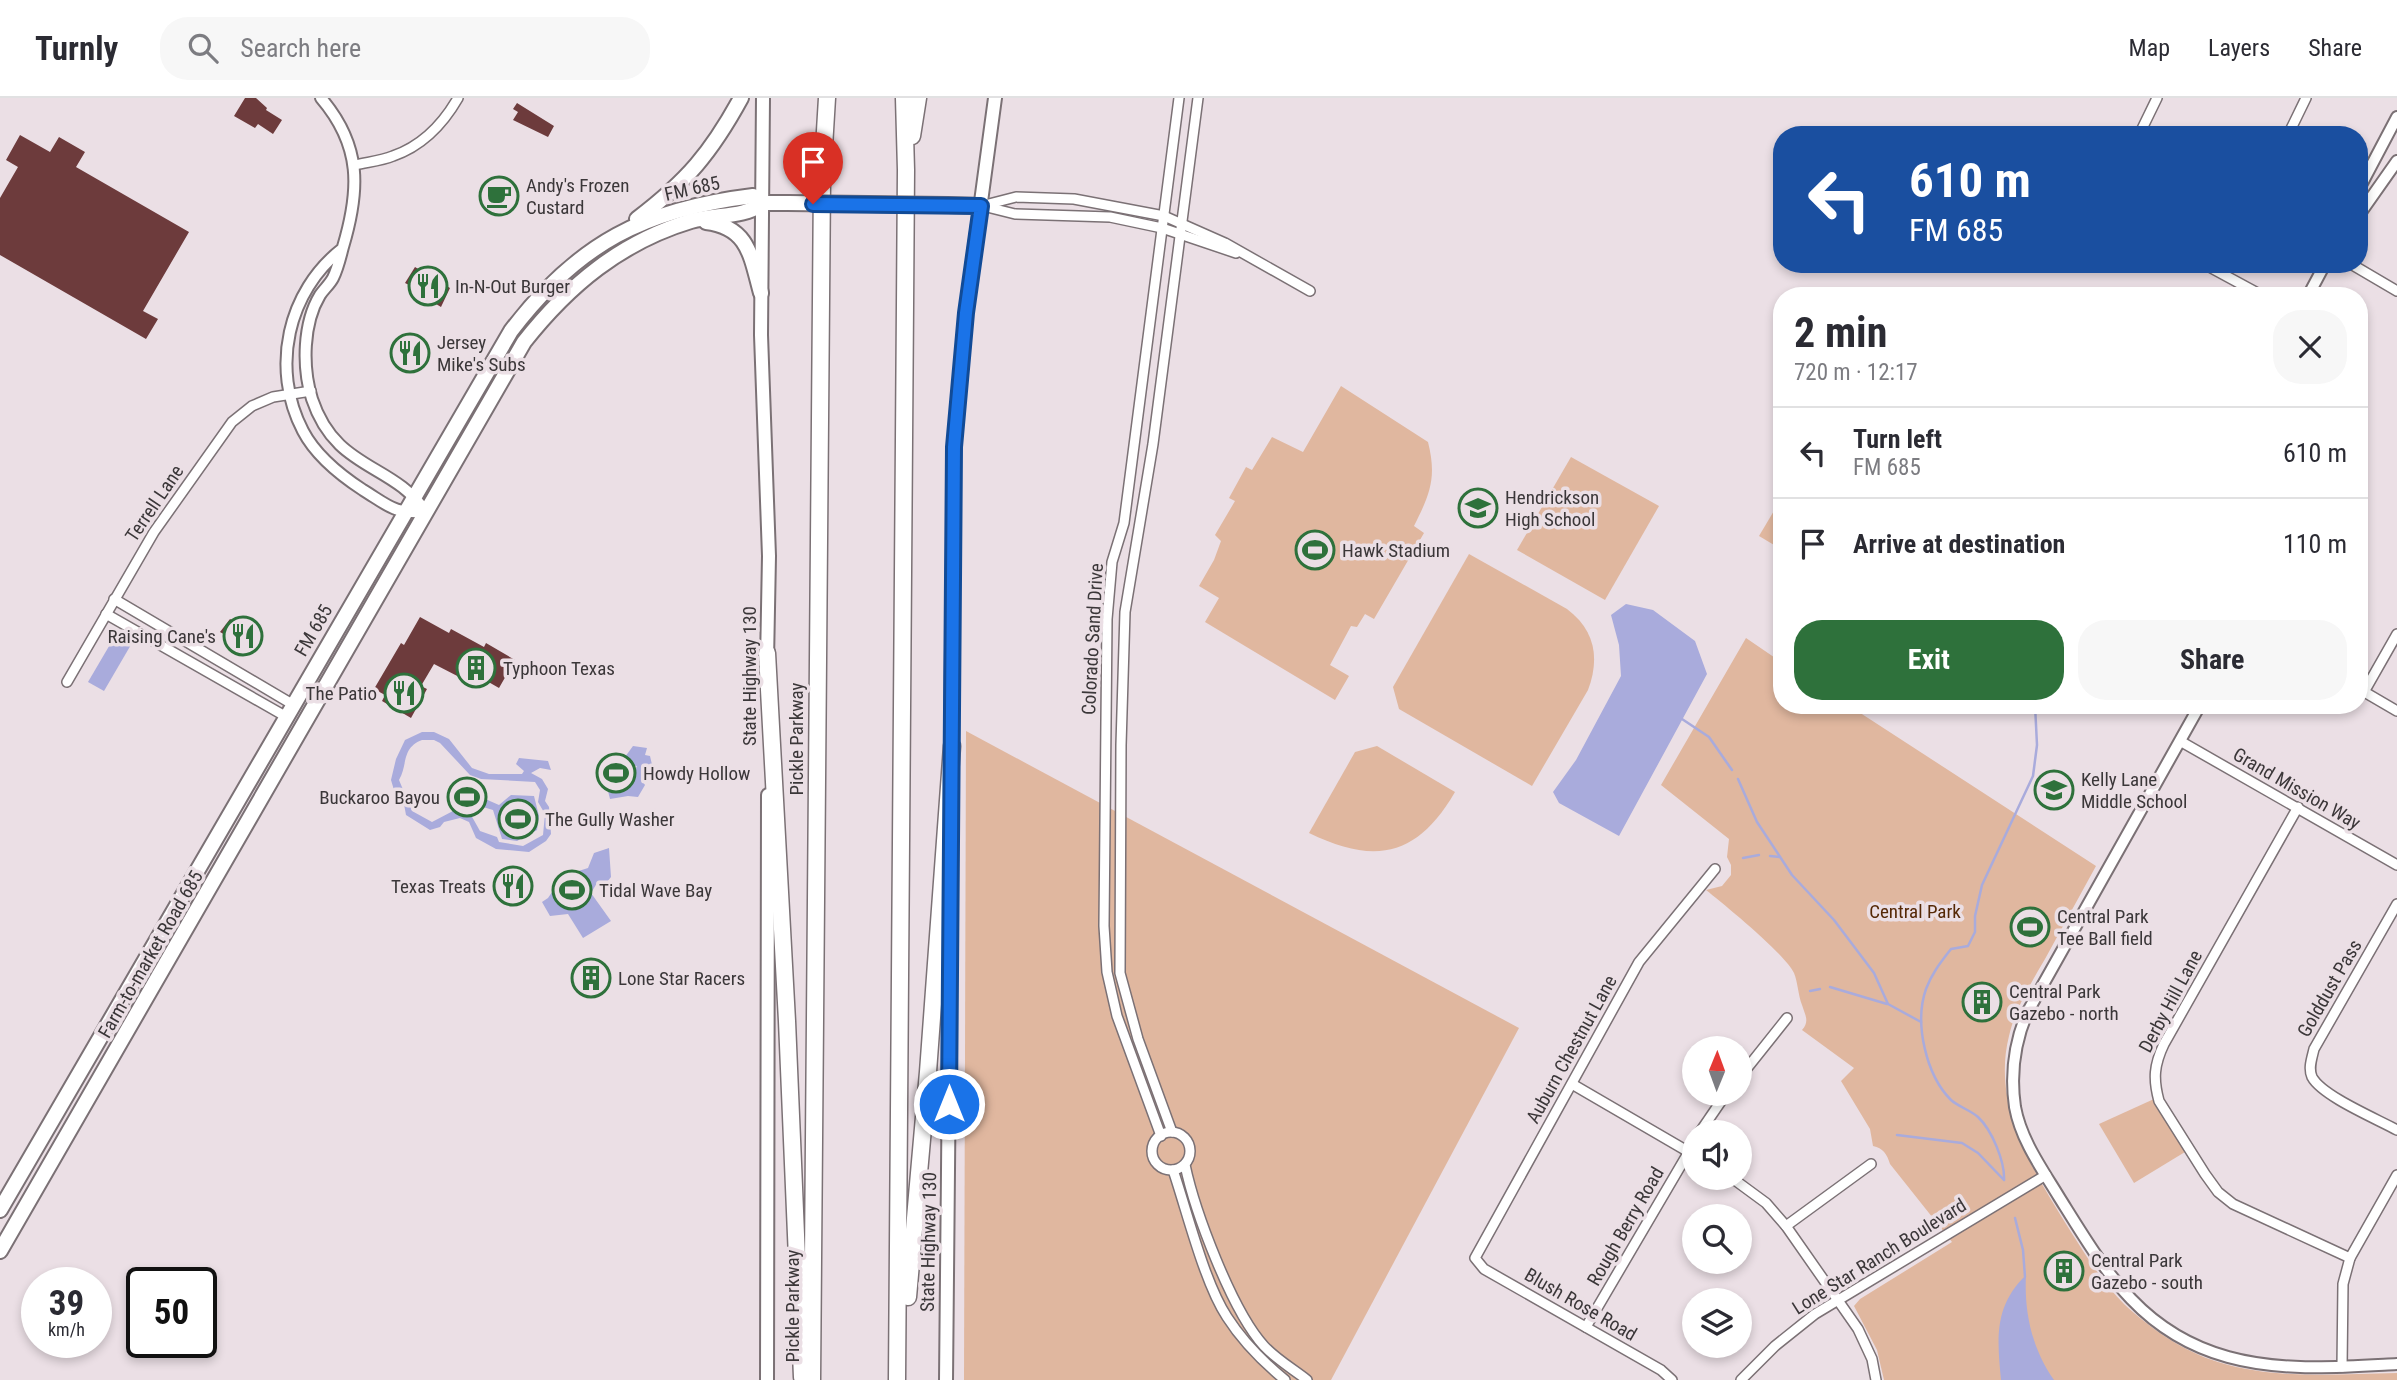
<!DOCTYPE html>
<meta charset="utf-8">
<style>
body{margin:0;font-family:"Roboto Condensed",sans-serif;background:#f7f7f7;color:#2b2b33;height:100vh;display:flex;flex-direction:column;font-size:26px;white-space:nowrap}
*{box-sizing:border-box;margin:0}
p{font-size:23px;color:#7c7c81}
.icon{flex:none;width:38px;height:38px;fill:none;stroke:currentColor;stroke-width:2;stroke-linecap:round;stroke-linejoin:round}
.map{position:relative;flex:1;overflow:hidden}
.side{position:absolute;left:1773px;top:189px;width:595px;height:427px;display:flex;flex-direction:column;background:#fff;border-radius:28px;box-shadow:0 4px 10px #0003}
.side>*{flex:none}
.top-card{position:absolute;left:1773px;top:28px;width:595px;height:147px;border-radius:28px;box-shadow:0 4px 10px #0003;background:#1a4fa0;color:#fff;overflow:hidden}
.needle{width:46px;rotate:1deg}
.controls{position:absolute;left:1682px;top:938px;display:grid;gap:14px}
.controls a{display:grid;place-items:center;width:70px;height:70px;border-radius:50%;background:#fff;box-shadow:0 4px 10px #0003;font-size:35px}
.speed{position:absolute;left:21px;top:1169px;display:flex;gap:14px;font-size:35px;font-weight:700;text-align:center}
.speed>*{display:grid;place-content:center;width:91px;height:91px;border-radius:50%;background:#fff;box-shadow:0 4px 10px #0003;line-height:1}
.speed small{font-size:18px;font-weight:400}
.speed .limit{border:4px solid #111;border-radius:10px;background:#fff;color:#111}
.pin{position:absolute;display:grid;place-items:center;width:60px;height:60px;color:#fff;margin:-72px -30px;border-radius:50% 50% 50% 0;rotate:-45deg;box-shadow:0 0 7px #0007}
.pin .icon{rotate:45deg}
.me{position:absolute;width:77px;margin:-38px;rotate:0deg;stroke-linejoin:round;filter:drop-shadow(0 0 5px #0008)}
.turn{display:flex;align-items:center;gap:24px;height:147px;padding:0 21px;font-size:32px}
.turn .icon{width:91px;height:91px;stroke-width:2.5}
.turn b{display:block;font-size:49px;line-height:60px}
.round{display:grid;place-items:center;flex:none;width:74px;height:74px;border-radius:28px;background:#f7f7f7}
.summary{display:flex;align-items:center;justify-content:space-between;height:119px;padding:0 21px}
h1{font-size:42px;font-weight:700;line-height:52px}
.action{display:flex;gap:14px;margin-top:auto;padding:14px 21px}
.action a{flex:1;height:80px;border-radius:28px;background:#2e713b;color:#fff;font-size:28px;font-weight:700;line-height:80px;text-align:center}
.action a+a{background:#f7f7f7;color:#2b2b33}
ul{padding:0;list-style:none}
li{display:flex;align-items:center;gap:21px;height:91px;padding:0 21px;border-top:2px solid #e1e1e2}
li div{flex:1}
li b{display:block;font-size:26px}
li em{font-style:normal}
header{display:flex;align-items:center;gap:42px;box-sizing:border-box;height:98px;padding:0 35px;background:#fff;border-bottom:2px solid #e1e1e2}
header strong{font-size:33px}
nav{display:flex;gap:38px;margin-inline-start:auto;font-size:24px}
.search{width:490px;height:63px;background:#f7f7f7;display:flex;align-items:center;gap:18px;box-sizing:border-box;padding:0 24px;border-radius:28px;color:#7c7c81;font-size:26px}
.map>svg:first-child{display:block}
.green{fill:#e0b79f}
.water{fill:#a9abdc;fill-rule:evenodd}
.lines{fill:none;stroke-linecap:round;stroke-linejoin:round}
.stream{stroke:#a9abdc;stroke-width:2.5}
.building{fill:#6d3b3c}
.minor-casing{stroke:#7b7175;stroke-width:12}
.tertiary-casing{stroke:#7b7175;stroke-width:14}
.secondary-casing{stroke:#7b7175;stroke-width:16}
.primary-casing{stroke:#7b7175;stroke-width:18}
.motorway-casing{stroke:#7b7175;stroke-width:19}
.minor{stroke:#fff;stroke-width:9}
.tertiary{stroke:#fff;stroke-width:10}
.secondary{stroke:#fff;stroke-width:12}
.primary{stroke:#fff;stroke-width:14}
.motorway{stroke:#fff;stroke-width:16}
.primary-bridge-casing{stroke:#7b7175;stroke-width:18;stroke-linecap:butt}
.primary-bridge{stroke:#fff;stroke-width:14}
.route-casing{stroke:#114b97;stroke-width:18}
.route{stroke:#1a73e8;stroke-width:12}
.labels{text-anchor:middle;stroke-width:7;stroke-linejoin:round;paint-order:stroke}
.poi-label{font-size:19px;fill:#3b3739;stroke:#ebdfe5;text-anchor:start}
.street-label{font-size:19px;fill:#3b3739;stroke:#ebdfe5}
.park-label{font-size:19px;fill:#552806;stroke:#ebdfe5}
</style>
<header>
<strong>Turnly</strong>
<div class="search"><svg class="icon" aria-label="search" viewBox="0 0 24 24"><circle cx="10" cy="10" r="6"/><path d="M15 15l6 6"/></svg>Search here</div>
<nav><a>Map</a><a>Layers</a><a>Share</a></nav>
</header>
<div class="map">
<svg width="2397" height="1282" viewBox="0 0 2397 1282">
<rect width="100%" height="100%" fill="#ebdfe5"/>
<g class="green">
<path d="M1341,288l87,56c9,36 2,52 -14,84l10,7 -50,86 -9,-5 -8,13 -6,-1 -21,39 19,11 -14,24 -130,-78 14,-24 -20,-12 15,-26 7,-19 -6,-6 20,-34 -6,-3 17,-31 6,3 20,-33 31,15z"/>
<polygon points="1571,359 1659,408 1605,502 1517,452"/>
<polygon points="1781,401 1782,450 1781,451 1759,438"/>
<path d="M1469,456l98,55c28,21 33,49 21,81l-56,96 -133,-77 -6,-22z"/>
<path d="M1746,540l35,24 1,43h66l248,161c-17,31 -34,62 -51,93 -14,24 -30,50 -36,77 -18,72 26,138 62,196 16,25 32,51 53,72 27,25 59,47 94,58 58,18 119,12 179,11v7h-513l-7,-30 -23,-44 6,-7 92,-57 -62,-78c-3,-10 -7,-16 -17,-18l-3,-17 -29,-48 13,-13 -52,-38c8,-9 3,-15 0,-25 -4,-10 -4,-22 -8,-32 -8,-18 -69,-68 -88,-83l16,-4 9,-11v-10l-4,-8 2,-18 -68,-54z"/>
<polygon points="966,633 1519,930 1331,1282 964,1282"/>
<path d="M1377,648l78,46c-38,65 -80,73 -146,41l46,-81z"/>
<polygon points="2154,1001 2185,1054 2134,1085 2099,1026"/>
</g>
<g class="water">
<polygon points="1626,506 1653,512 1695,543 1707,576 1619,738 1559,705 1553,694 1576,662 1621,578 1619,547 1611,517"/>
<polygon points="115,538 126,540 132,545 104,593 88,584"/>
<path d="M422,634h12l15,7 23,29 17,6h33l2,-3 -8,-7 3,-6 29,3 3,9 -11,-2 -9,5 11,6 6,10 -3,12 4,6 2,27 -5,7 -17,11 -33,-3 -20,-11 -7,-16 -9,-4 -16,4 -4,5 -10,3 -24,-15 -2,-11 -7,-4 -6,-20 5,-21 9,-19zM422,642h12l6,3 30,32 11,4 54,3 5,8 -2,12 7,12 -2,21 -20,11 -24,-4 -2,-5 -17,-6 -9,-16 -7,-2 -11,-2 -21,11 -20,-11 -13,-31c9,-15 2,-32 23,-40z"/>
<polygon points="633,648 647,650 645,657 650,658 653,671 644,674 641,681 645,687 638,699 628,698 610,701 607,689 599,677 613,668 633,676 637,668 629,667 625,659"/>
<polygon points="454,683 481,695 483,700 499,707 511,697 534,698 539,718 537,732 517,743 502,741 493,712 453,700 451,687"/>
<polygon points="609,750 611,779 607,784 597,785 591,795 611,823 583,840 568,816 550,818 542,804 548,800 563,778 588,770 594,755"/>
<path d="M2026,1177c-2,37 6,74 28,105h-53c-4,-42 -7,-74 25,-105z"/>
</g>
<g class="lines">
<g class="stream">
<polyline points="1682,621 1709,639 1732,672"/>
<polyline points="1738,681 1757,724 1792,777 1834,822 1874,875 1888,906 1921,924"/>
<polyline points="1770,758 1780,759"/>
<polyline points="1743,760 1759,757"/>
<polyline points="1830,889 1887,906"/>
<polyline points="1810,893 1820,891"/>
<polyline points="1897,1037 1962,1045 1978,1055 2004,1082"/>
<path d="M2004,1082c1,-18 -12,-50 -26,-63 -8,-7 -19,-10 -27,-17 -25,-25 -37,-77 -25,-111 6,-16 15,-27 25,-40l17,-3 7,-14v-16l7,-31 51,-109 4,-31 -2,-40"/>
<polyline points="2015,1120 2023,1152 2025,1179"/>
</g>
</g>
<g class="building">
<polygon points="245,0 256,0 267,10 266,12 282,22 273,36 258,26 255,30 234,18"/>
<polygon points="517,5 554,28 548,39 513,22 518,14 513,11"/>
<polygon points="20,37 50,54 59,39 85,54 76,69 189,134 143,213 158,221 146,241 0,157 0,100 18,69 6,62"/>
<polygon points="496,82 515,94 506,109 503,107 500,112 484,102"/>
<polygon points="415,169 450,190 441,209 408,189 409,187 405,185"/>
<polygon points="420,519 449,535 451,531 484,549 486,545 515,562 499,590 471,574 467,583 434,566 421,588 427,591 411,620 382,603 385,597 374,591 401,545 404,547"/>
<polygon points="230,521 258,537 252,552 220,534"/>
</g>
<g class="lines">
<defs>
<g id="minor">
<polyline points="2139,37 2157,0"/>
<polyline points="2288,37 2306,0"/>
<path d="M355,67c12,-3 26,-4 38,-9 29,-10 50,-32 65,-58"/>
<polyline points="981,108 1016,99 1074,101 1164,118 1225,145 1310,193"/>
<polyline points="983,108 1015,116 1110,119 1162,130 1236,155"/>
<polyline points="2204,166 2263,198"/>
<polyline points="2351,166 2397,193"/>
<polyline points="114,501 292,606"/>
<polyline points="106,516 285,618"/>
<polyline points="67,584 154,434 232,324 252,308 273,299 311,293"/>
<polyline points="2361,592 2397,613"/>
<polyline points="2364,594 2397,536"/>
<polyline points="2180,643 2397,767"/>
<path d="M2298,709l-134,237c-10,21 -11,35 -5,57l46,73 13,18 15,12 117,54"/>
<path d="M2397,806l-83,145c-2,9 -6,19 -2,28 10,19 65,42 85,53"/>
<polyline points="1740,979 1787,920"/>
<polyline points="1572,986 1694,1057"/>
<polyline points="1172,1034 1138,941 1120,875 1121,647 1125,514 1153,346 1198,0"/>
<polyline points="1700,1034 1726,996"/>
<circle cx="1171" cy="1053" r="19"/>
<polyline points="1161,1038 1117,918 1107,874 1104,828 1107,521 1112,464 1124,425 1179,0"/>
<path d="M1185,1067c10,47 47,146 79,181 12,13 29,23 43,34"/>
<path d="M1173,1072c14,41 31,112 54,147 16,25 35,44 58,63"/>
<polyline points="1732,1080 1766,1105 1786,1128 1858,1231 1872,1261 1876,1282"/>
<polyline points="1786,1128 1871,1066"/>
<polyline points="1586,1229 1694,1045"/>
<polyline points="2342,1269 2343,1186 2350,1160 2397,1077"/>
<polyline points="1672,1282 1661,1272 1484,1171 1475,1160 1639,864 1715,771"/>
<polyline points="1741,1282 1775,1248 1815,1216 2046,1077"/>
</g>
<g id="tertiary">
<path d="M321,0c41,48 39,92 22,149 -3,11 -5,21 -10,31 -3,6 -9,11 -13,17 -17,28 -18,72 -8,104 24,72 80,63 114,113 -32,2 -37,-6 -63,-22 -23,-15 -47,-34 -60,-59 -33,-63 -15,-140 39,-182"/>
<polyline points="2359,91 2397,19"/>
<polyline points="2359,117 2397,63"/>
<polyline points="2308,198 2325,166"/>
<path d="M2200,607l-173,308c-13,31 -17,60 -12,94 6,33 27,62 44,90 45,72 81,136 169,160 54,15 114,10 169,7"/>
</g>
<g id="secondary">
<polyline points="763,0 761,237 769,458 767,563"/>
<polyline points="951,655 954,349 966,215 995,0"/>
<polyline points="767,1282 768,697"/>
<polyline points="946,1282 951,757"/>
</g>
<g id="primary">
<polyline points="948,107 981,108"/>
<path d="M637,121c50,-38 74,-66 104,-121"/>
<path d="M706,124c43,5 45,35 55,71"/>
<path d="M0,1112l511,-879c67,-88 134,-122 242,-135l10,7h25"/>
<path d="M0,1153l524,-909c45,-57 97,-100 167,-121 23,-7 54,-3 72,-18"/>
</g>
<g id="motorway">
<polyline points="912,38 918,0"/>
<polyline points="767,555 787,923 802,1279"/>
<polyline points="908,1199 928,974 952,648"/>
<polyline points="812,1282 822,82 827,0"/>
<polyline points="897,1282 906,72 904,0"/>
</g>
</defs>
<use href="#minor" class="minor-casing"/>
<use href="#tertiary" class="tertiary-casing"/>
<use href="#secondary" class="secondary-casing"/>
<use href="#primary" class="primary-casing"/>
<use href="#motorway" class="motorway-casing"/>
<use href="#minor" class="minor"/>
<use href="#tertiary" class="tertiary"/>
<use href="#secondary" class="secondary"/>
<use href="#primary" class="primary"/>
<use href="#motorway" class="motorway"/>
<defs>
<polyline id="primary-bridge" points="788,105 948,107"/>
</defs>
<use href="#primary-bridge" class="primary-bridge-casing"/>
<use href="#primary-bridge" class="primary-bridge"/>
</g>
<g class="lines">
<defs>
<polyline id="route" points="813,106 981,108 966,215 954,349 949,1006"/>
</defs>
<use href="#route" class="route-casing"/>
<use href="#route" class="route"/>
</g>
<defs>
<symbol id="cafe-ring" viewBox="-11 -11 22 22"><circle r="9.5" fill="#ebdfe5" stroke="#2e713b" stroke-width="1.5"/><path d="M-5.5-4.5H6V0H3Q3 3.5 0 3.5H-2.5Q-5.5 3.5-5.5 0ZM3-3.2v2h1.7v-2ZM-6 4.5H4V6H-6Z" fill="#2e713b"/></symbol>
<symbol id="restaurant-ring" viewBox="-11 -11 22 22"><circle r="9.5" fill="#ebdfe5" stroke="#2e713b" stroke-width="1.5"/><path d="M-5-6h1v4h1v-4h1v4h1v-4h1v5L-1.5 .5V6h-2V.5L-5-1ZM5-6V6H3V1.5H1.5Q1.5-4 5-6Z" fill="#2e713b"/></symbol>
<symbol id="school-ring" viewBox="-11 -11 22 22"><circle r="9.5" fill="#ebdfe5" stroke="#2e713b" stroke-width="1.5"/><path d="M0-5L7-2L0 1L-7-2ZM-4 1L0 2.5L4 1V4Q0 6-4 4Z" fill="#2e713b"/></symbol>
<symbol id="stadium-ring" viewBox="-11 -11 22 22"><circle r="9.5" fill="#ebdfe5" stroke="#2e713b" stroke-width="1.5"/><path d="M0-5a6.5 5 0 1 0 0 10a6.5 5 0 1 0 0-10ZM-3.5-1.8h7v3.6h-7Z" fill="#2e713b"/></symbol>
<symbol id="building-ring" viewBox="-11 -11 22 22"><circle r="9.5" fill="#ebdfe5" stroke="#2e713b" stroke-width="1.5"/><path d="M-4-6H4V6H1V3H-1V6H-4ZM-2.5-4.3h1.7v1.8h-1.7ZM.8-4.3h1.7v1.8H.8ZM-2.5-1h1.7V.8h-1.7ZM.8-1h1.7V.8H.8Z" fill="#2e713b"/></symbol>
</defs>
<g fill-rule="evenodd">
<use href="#cafe-ring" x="477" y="76" width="44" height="44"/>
<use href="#restaurant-ring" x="406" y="166" width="44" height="44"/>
<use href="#restaurant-ring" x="388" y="233" width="44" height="44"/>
<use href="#school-ring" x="1456" y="388" width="44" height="44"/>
<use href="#stadium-ring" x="1293" y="430" width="44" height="44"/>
<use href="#restaurant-ring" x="221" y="516" width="44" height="44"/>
<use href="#building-ring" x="454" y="548" width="44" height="44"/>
<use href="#restaurant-ring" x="382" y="573" width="44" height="44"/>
<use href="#stadium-ring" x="594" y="653" width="44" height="44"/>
<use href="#school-ring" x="2032" y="670" width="44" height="44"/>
<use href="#stadium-ring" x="445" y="677" width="44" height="44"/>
<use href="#stadium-ring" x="496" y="699" width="44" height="44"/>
<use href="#restaurant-ring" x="491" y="766" width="44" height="44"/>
<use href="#stadium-ring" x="550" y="770" width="44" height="44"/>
<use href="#stadium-ring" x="2008" y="807" width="44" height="44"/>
<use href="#building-ring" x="569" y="858" width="44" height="44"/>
<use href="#building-ring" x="1960" y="882" width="44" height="44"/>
<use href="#building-ring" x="2042" y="1151" width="44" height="44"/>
</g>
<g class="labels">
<g class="poi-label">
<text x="526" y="94">Andy's Frozen<tspan x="526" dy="22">Custard</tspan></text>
<text x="455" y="195">In-N-Out Burger</text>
<text x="437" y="251">Jersey<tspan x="437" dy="22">Mike's Subs</tspan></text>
<text x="1505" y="406">Hendrickson<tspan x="1505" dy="22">High School</tspan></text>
<text x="1342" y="459">Hawk Stadium</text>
<text x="216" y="545" text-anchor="end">Raising Cane's</text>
<text x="503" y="577">Typhoon Texas</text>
<text x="377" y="602" text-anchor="end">The Patio</text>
<text x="643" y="682">Howdy Hollow</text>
<text x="2081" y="688">Kelly Lane<tspan x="2081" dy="22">Middle School</tspan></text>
<text x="440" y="706" text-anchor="end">Buckaroo Bayou</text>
<text x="545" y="728">The Gully Washer</text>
<text x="486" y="795" text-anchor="end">Texas Treats</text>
<text x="599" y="799">Tidal Wave Bay</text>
<text x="2057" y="825">Central Park<tspan x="2057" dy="22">Tee Ball field</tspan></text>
<text x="618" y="887">Lone Star Racers</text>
<text x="2009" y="900">Central Park<tspan x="2009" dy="22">Gazebo - north</tspan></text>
<text x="2091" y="1169">Central Park<tspan x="2091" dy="22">Gazebo - south</tspan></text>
</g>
<g class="street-label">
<text transform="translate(692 90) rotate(-13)" y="7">FM 685</text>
<text transform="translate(154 405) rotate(-56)" y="7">Terrell Lane</text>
<text transform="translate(313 532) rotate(-60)" y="7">FM 685</text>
<text transform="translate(1092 541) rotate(-87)" y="7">Colorado Sand Drive</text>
<text transform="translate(749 578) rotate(-90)" y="7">State Highway 130</text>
<text transform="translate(796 641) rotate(-90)" y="7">Pickle Parkway</text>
<text transform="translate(2297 690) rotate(30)" y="7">Grand Mission Way</text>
<text transform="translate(150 856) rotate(-60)" y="7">Farm-to-market Road 685</text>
<text transform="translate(2329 890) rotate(-60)" y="7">Golddust Pass</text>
<text transform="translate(2170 903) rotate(-62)" y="7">Derby Hill Lane</text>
<text transform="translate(1571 951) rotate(-61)" y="7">Auburn Chestnut Lane</text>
<text transform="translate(1625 1128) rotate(-60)" y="7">Rough Berry Road</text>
<text transform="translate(928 1144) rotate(-89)" y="7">State Highway 130</text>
<text transform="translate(1879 1158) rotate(-32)" y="7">Lone Star Ranch Boulevard</text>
<text transform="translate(1581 1206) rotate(30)" y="7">Blush Rose Road</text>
<text transform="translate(792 1208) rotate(-90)" y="7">Pickle Parkway</text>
</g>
<g class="park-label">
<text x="1915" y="820">Central Park</text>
</g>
</g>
</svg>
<div class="controls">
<a><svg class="needle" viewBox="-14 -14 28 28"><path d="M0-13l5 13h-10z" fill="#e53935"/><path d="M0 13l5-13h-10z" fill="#7c7c81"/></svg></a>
<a><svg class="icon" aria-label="sound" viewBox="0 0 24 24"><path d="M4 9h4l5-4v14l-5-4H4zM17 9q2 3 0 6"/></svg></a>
<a><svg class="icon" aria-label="search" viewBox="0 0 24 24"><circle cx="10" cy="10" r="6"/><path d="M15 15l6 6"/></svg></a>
<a><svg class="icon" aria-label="layers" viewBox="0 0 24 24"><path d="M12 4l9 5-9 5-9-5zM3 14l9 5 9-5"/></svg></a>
</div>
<div class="speed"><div>39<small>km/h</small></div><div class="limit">50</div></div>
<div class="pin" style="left:813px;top:106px;background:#d93025"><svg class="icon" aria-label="arrive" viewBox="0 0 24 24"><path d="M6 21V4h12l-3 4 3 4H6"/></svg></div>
<svg class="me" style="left:949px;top:1006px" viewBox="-20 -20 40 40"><circle r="17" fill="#1a73e8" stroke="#fff" stroke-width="3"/><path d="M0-11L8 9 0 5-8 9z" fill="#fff"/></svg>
<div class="top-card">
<div class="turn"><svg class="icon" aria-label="left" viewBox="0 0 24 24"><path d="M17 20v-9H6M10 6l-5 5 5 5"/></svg><div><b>610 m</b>FM 685</div></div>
</div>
<section class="side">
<div class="summary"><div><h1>2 min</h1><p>720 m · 12:17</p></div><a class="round"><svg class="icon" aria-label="close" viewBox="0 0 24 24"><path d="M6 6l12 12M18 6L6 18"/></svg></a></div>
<ul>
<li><svg class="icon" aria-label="left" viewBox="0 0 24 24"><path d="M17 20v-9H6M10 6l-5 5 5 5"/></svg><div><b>Turn left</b><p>FM 685</p></div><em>610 m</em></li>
<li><svg class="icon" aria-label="arrive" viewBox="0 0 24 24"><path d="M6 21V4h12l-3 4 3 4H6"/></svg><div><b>Arrive at destination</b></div><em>110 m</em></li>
</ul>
<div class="action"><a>Exit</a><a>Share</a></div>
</section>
</div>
